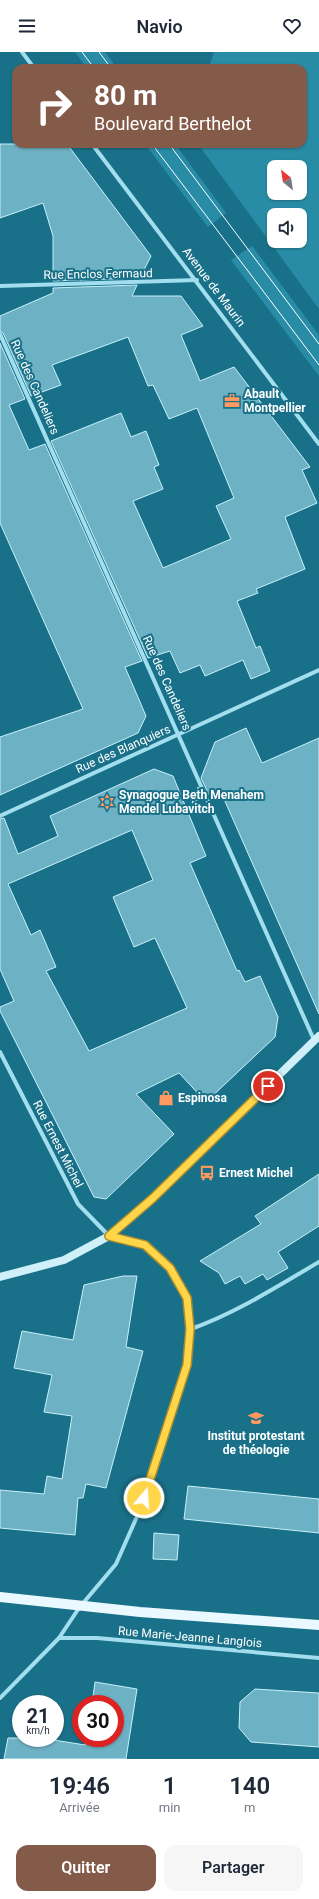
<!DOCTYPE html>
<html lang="fr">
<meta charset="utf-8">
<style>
body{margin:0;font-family:Roboto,sans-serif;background:#f6f6f7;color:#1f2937;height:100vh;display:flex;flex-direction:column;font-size:15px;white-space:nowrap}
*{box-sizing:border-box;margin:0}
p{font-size:13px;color:#747a83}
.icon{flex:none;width:22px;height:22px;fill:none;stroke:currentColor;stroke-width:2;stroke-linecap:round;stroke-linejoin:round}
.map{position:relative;height:1707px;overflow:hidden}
.side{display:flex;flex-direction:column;background:#fff;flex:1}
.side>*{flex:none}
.hud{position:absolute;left:12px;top:12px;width:295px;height:84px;border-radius:12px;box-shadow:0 1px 3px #0004;background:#845b49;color:#fff;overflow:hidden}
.needle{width:26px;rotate:330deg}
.fabs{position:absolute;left:267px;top:108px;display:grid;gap:8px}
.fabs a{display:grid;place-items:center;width:40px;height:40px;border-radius:8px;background:#fff;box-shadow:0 1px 3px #0004;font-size:20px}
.speed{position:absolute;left:12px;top:1643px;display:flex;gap:8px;font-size:20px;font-weight:700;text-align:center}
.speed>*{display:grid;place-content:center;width:52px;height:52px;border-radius:50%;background:#fff;box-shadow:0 1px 3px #0004;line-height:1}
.speed small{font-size:10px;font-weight:400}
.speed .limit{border:6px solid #d22;background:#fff;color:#111}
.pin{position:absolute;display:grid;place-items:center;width:34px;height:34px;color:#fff;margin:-17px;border:2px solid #fff;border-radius:50%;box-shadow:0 1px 4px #0007}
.me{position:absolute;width:44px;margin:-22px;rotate:18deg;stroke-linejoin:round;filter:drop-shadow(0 0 3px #0008)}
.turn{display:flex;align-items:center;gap:14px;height:84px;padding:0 16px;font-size:18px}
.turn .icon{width:52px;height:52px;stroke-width:2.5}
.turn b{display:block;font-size:28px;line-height:34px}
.eta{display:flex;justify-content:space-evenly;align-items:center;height:68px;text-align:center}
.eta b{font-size:24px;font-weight:600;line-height:28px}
.primary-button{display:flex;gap:8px;margin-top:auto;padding:8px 16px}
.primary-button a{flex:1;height:46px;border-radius:12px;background:#845b49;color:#fff;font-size:16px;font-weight:600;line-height:46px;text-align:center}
.primary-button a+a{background:#f6f6f7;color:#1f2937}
header{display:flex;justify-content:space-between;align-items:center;height:52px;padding:0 16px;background:#fff;font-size:18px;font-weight:600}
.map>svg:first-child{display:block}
.green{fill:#298ca6;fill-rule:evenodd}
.building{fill:#6db1c4;stroke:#c8f0fa;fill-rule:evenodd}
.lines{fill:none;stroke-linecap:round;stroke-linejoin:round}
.minor{stroke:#a2deed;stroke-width:4}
.secondary{stroke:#cff0f9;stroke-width:8}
.primary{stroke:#e9f9ff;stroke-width:10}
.tram{stroke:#fff;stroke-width:1}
.route-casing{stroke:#a68a30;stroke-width:10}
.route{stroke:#ffd54a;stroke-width:7}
.labels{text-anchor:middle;stroke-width:4;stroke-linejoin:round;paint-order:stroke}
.street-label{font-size:12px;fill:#fff;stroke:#197189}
.poi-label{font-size:12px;font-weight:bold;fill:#fff;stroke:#197189;text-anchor:start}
</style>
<header><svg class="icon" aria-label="menu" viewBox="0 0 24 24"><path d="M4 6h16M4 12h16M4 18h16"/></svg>Navio<svg class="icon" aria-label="heart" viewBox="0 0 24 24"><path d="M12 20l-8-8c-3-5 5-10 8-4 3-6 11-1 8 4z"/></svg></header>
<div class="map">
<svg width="319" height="1707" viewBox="0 0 319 1707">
<rect width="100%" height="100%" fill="#197189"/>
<g class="green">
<polygon points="75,0 105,0 117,16 87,16"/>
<path d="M214,0h105v257l-121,-165h105v-76h-94zM274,115h26v26h-26zM274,163h26v26h-26z"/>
<polygon points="145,92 175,92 226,161 208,175"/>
<polygon points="252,194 319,283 319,324 231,208"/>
</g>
<g class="building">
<polygon points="0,92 67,92 151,204 140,226 53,229 53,184 43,151 0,166"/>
<polygon points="137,233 132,244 181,244 203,274 181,283 200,329 234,315 310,415 302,418 317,451 285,465 305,517 256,537 258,541 237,549 256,596 260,594 270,619 251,627 243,608 205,624 200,613 180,621 170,599 148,606 51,389 121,361 131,385 146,379 159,413 154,415 163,437 133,449 163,516 231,487 216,454 234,446 197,356 169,367 153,333 148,334 128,285 52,313 61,333 31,344 3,281 0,279 0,264 53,241 53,236"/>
<polygon points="0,291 25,347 9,353 29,398 45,392 142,609 125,615 146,664 138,681 0,743 0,685 83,657 0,471"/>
<polygon points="246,676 262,711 319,686 319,962 220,738 209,743 201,726 215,690"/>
<path d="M154,717l19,7 33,80 -16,7 47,108 2,-1 6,12 15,-6 18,41 -3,20 -69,65 -27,-29 -43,21 38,40 -68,65 -12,-2 -94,-186v-4l14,-6 -14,-32v-150l4,-1 14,36 40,-18 -8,-20zM132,778l21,50 -40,17 21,50 21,-9 32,70 -98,43 -43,-80 10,-4 -16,-37 -9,5 -23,-51z"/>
<polygon points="198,735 202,746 192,751"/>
<polygon points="319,1122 319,1174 278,1200 288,1216 267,1228 263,1222 245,1232 240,1224 225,1232 219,1221 200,1209 261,1172 255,1164"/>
<polygon points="123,1224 137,1224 126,1295 143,1299 106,1436 86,1432 83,1446 78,1446 75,1483 0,1476 0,1438 44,1442 47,1424 62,1427 72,1364 44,1360 52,1323 14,1316 22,1279 73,1288 84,1233"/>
<polygon points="188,1434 319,1447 319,1481 184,1467"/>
<polygon points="154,1481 179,1483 177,1508 153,1507"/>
<polygon points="95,1630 137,1637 126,1707 4,1707 8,1686 41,1686 85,1693 86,1686 115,1686 115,1652 92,1652"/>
<polygon points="255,1637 319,1641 319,1695 251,1690 239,1676 240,1650"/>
</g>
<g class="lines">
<g class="minor">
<polyline points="22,0 34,16"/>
<polyline points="92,92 319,392"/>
<polyline points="0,234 197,228"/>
<polyline points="0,282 314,988"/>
<polyline points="0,764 319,618"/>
<polyline points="0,1000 78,1152 109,1184 145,1193 170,1216 187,1246 191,1277 187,1313 139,1460 116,1512 79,1556 59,1586 0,1646"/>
<path d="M191,1277c45,-16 87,-43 128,-67"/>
<polyline points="59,1586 97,1586 319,1606"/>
</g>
<polyline class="secondary" points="0,1225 64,1208 109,1184 153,1146 319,984"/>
<polyline class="primary" points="0,1545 140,1560 319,1573"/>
<g class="tram">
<polyline points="82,0 94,16"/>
<polyline points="99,0 111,16"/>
<polyline points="152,92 319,313"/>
<polyline points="169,92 319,292"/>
</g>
</g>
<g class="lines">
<defs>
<polyline id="route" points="144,1446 187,1313 190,1277 187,1246 170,1216 145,1193 109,1184 153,1146 268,1034"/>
</defs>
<use href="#route" class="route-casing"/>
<use href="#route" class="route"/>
</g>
<defs>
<symbol id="office-bare" viewBox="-9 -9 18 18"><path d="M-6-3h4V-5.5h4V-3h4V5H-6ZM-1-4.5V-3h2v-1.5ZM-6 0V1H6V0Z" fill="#ff995f" stroke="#197189" stroke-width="2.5" paint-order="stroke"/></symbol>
<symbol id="synagogue-bare" viewBox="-9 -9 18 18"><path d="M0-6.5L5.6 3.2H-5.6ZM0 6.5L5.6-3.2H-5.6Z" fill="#ff995f" stroke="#197189" stroke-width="2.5" paint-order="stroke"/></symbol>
<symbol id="shop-bare" viewBox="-9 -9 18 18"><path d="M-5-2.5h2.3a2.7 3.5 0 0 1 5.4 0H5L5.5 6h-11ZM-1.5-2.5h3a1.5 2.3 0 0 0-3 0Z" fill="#ff995f" stroke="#197189" stroke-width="2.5" paint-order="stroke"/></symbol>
<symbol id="bus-bare" viewBox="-9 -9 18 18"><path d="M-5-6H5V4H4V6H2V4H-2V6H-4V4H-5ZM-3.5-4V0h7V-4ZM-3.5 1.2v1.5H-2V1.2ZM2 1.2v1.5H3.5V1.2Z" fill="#ff995f" stroke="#197189" stroke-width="2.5" paint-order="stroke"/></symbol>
<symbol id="university-bare" viewBox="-9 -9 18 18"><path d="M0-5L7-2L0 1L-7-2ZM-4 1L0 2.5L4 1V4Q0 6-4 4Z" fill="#ff995f" stroke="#197189" stroke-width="2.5" paint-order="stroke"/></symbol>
</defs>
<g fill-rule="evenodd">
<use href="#office-bare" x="221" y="338" width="22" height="22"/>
<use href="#synagogue-bare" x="96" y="739" width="22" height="22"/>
<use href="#shop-bare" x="155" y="1035" width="22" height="22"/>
<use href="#bus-bare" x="196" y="1110" width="22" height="22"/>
<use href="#university-bare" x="245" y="1355" width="22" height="22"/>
</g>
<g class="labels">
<g class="street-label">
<text transform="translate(98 222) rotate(-1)" y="4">Rue Enclos Fermaud</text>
<text transform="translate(214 235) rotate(53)" y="4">Avenue de Maurin</text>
<text transform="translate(35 335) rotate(66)" y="4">Rue des Candeliers</text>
<text transform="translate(167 631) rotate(66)" y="4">Rue des Candeliers</text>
<text transform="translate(123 697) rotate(-24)" y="4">Rue des Blanquiers</text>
<text transform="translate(58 1092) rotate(63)" y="4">Rue Ernest Michel</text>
<text transform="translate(190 1585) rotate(5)" y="4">Rue Marie-Jeanne Langlois</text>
</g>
<g class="poi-label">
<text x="244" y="346">Abault<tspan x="244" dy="14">Montpellier</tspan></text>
<text x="119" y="747">Synagogue Beth Menahem<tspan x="119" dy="14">Mendel Lubavitch</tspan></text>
<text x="178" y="1050">Espinosa</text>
<text x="219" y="1125">Ernest Michel</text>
<text x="256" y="1388" text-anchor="middle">Institut protestant<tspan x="256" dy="14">de théologie</tspan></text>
</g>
</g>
</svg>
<div class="fabs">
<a><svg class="needle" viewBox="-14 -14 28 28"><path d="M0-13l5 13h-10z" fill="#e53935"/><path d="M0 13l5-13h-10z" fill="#747a83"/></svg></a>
<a><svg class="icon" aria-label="sound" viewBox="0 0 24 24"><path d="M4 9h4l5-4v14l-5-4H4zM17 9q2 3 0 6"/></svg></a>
</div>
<div class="speed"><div>21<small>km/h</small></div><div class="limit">30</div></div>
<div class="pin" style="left:268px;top:1034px;background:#d93025"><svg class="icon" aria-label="arrive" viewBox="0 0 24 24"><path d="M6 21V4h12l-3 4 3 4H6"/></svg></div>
<svg class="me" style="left:144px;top:1446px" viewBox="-20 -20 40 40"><circle r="17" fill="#ffd54a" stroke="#fff" stroke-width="3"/><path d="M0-11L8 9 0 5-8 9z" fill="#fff"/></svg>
<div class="hud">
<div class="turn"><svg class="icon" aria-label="right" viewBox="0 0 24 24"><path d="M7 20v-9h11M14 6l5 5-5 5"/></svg><div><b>80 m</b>Boulevard Berthelot</div></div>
</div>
</div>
<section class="side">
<div class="eta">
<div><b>19:46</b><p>Arrivée</p></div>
<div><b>1</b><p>min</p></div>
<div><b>140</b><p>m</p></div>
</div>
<div class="primary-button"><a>Quitter</a><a>Partager</a></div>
</section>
